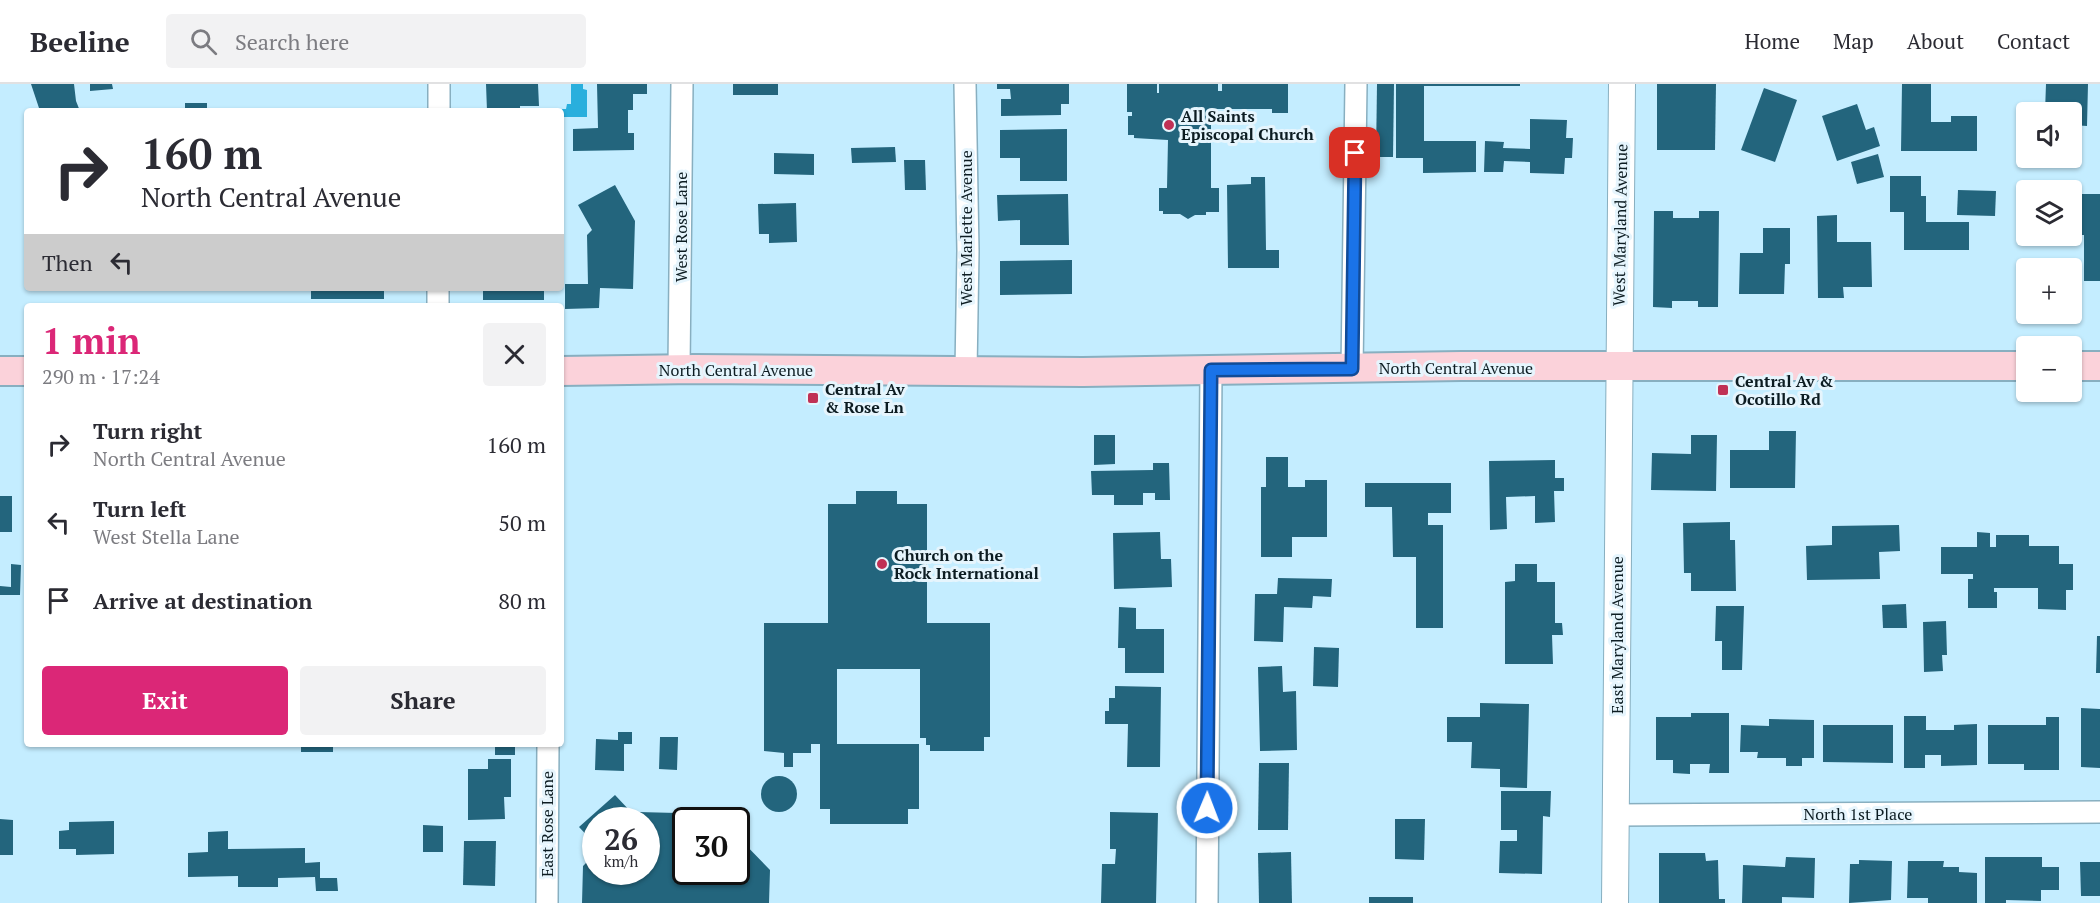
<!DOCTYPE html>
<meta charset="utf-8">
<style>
body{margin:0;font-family:"PT Serif",serif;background:#f2f2f3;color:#2b2b33;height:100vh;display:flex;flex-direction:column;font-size:22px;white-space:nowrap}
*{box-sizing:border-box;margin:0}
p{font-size:20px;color:#7c7c81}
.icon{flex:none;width:33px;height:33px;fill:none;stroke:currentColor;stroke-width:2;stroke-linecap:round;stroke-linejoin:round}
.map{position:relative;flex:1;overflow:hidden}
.drawer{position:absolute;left:24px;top:219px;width:540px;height:444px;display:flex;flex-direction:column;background:#fff;border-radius:6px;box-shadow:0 2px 4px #0004}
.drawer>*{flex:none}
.hud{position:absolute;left:24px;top:24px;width:540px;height:183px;border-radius:6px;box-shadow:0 2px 4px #0004;background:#fff;color:#2b2b33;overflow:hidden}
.buttons{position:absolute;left:2016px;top:18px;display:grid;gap:12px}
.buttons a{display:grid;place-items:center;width:66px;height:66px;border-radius:6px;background:#fff;box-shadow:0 2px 4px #0004;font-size:30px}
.speed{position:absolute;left:582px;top:723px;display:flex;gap:12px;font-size:30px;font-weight:700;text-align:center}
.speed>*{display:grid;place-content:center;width:78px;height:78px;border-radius:50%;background:#fff;box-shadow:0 2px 4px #0004;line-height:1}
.speed small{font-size:15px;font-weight:400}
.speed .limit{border:3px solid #111;border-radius:9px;background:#fff;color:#111}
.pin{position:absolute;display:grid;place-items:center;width:51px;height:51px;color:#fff;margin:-26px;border-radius:12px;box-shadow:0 3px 9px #0006}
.me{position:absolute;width:66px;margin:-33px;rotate:1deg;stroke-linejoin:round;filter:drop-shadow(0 0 4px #0008)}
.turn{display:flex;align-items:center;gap:21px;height:126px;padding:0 18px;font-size:27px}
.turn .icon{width:78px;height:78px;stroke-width:2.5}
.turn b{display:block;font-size:42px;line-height:51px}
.then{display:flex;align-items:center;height:57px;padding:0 18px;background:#0003;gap:12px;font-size:22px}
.round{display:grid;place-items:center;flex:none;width:63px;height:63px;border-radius:6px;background:#f2f2f3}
.summary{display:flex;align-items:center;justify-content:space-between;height:102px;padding:0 18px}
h1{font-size:36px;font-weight:800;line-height:45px;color:#db2777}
.cta{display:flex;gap:12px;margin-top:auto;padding:12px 18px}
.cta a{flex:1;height:69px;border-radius:6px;background:#db2777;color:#fff;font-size:24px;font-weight:800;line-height:69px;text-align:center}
.cta a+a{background:#f2f2f3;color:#2b2b33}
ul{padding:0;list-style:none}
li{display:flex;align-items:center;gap:18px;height:78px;padding:0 18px}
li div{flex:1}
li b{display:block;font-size:22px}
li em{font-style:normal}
header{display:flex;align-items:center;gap:36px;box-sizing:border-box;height:84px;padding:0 30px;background:#fff;border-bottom:2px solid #e1e1e2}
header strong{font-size:28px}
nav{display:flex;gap:33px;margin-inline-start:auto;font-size:21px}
.search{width:420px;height:54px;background:#f2f2f3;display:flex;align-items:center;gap:15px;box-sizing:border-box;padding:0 21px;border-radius:6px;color:#7c7c81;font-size:22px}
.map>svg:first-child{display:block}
.water{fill:#29afdd}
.building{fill:#23657d}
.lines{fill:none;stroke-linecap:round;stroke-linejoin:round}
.minor-casing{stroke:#88afc0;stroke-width:24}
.tertiary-casing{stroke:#88afc0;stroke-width:28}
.secondary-casing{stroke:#88afc0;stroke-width:32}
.minor{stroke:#fff;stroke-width:21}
.tertiary{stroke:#fff;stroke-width:26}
.secondary{stroke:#fbd2da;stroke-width:28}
.route-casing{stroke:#114b97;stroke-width:15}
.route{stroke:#1a73e8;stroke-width:10}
.poi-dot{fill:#c03155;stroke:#e6f5fd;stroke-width:2}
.labels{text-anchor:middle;stroke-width:6;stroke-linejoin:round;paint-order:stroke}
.poi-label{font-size:16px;font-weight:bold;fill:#0c1c22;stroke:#e6f5fd;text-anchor:start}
.street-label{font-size:16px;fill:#0c1c22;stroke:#e6f5fd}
</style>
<header>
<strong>Beeline</strong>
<div class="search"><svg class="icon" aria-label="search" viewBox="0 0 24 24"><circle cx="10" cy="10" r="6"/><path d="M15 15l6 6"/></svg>Search here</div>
<nav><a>Home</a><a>Map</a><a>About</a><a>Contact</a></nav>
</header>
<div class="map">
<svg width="2100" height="819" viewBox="0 0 2100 819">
<rect width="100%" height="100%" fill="#c4edff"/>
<polygon class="water" points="571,0 583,0 583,5 587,6 587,33 562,33 562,25 566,25 567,20 571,20"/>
<g class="building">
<polygon points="31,0 74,0 76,17 80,27 40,27"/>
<polygon points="90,0 112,0 113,5 90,7"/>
<polygon points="486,0 538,0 539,22 520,22 520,27 487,27"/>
<polygon points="597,0 647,0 647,10 633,10 633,26 628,26 628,49 634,49 634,66 573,67 573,45 598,44"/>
<rect x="733" y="0" width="45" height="11"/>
<polygon points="997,0 1069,0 1069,20 1061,20 1061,31 1001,32 1001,15 1011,15 1010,5 997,5"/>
<polygon points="1127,0 1157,0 1157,9 1159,9 1159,0 1218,0 1218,7 1222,7 1222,0 1288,0 1288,29 1272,29 1272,25 1211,25 1211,104 1219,104 1219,128 1206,128 1206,131 1195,131 1188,135 1180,130 1163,130 1163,127 1159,127 1159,104 1167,104 1168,56 1134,54 1134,51 1128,51 1128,32 1132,32 1132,28 1127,28"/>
<polygon points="1377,0 1394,0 1393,73 1376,73"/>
<polygon points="1396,0 1520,0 1520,2 1424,2 1424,57 1476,57 1476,88 1423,89 1423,74 1396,74"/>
<polygon points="1657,0 1716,0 1715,66 1657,66"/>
<polygon points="1902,0 1931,0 1931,38 1951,38 1951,32 1977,32 1977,67 1901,67"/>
<polygon points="2046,0 2088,0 2087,42 2072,41 2072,28 2045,28"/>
<polygon points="1764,4 1797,16 1775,78 1741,66"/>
<rect x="185" y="19" width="22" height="8"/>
<polygon points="1857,20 1866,46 1874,43 1880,62 1837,77 1822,32"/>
<polygon points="1530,35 1567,36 1566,54 1573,54 1572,74 1565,74 1564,90 1530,89 1530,78 1504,77 1503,88 1484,88 1485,57 1504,58 1503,64 1530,65"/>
<polygon points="1067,45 1067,97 1020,97 1020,74 1000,74 1000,46"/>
<polygon points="895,63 896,78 852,79 851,64"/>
<polygon points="774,69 814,70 814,91 774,90"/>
<polygon points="1878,70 1884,93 1857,100 1851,78"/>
<polygon points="904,76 925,76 926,106 905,106"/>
<polygon points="1890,92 1921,92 1921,112 1926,112 1926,138 1969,138 1969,166 1904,166 1904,128 1890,128"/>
<polygon points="1251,93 1265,93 1266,166 1279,166 1279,184 1228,184 1227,101 1251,100"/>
<polygon points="615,101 635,137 633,205 600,204 599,224 565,225 565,200 588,200 587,151 592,146 578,121"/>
<polygon points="1958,106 1996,107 1995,132 1957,131"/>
<polygon points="1068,110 1069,161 1020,161 1020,136 998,137 997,111"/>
<polygon points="2072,110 2100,110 2100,197 2084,197 2084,151 2072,151"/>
<polygon points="796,119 797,158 769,159 769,150 759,150 758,120"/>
<polygon points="1654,127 1673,127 1673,134 1699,134 1699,127 1719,127 1718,223 1698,223 1698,217 1672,217 1672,224 1653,223"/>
<polygon points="1837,131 1837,158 1871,158 1872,203 1843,203 1844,214 1818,214 1817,132"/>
<polygon points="1763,144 1790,144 1790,180 1785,180 1784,210 1739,210 1740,169 1763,169"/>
<polygon points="2027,152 2059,152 2059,160 2026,159"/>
<polygon points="1072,176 1072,210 1000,211 1000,177"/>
<rect x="311" y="204" width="73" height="11"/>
<rect x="483" y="204" width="61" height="12"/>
<polygon points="1769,347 1796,347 1795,404 1730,404 1730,366 1769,366"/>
<polygon points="1094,351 1115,351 1115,380 1094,381"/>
<polygon points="1691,351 1717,351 1716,407 1651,406 1652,369 1691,370"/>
<polygon points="1266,373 1288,373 1288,403 1305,403 1305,396 1327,396 1327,453 1292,453 1292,473 1261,473 1261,403 1266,403"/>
<polygon points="1555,376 1555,394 1564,394 1564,407 1554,407 1555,438 1535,439 1535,412 1506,413 1507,445 1490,446 1489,377"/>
<polygon points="1153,379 1169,379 1170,416 1155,416 1155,409 1143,409 1143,421 1114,421 1114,411 1092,411 1091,387 1153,386"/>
<polygon points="1365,399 1451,399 1451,429 1428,429 1428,441 1443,441 1443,544 1416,544 1416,473 1393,473 1392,423 1365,423"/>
<polygon points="856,407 897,407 897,420 927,420 927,539 990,539 990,653 984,653 984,667 930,667 930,661 926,661 926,654 920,654 920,585 837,585 837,660 919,660 919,725 908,725 908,740 830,740 830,725 820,725 820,660 811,660 811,669 793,669 793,683 784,683 784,669 764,667 764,539 828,539 828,420 856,420"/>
<rect x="0" y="412" width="12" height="36"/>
<polygon points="1730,438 1730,456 1735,456 1736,507 1691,507 1691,489 1684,489 1683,439"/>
<polygon points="1899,441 1900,467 1879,468 1880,495 1807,496 1806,462 1832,461 1832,442"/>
<polygon points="1160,448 1161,475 1171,475 1172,503 1114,505 1113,449"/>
<polygon points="1977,448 1990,449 1990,463 1996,463 1996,451 2029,451 2029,462 2059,462 2059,480 2073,480 2073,506 2066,506 2066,526 2038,525 2038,504 1994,504 1994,508 1997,508 1997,524 1968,524 1968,495 1973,495 1973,490 1941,490 1941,463 1977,463"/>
<polygon points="11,480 21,481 20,511 0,511 0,502 11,503"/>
<polygon points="1515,480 1537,480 1537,498 1555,498 1555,539 1562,539 1563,551 1552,551 1553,580 1505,580 1505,498 1515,497"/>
<polygon points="1278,494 1332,495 1331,513 1313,512 1312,524 1284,523 1283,558 1254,557 1255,510 1277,510"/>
<polygon points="1906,520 1907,544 1883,544 1882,521"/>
<polygon points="1716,522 1744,522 1742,586 1722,586 1722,557 1715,557"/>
<polygon points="1119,523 1136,524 1136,545 1164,545 1164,589 1125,589 1125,564 1118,564"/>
<polygon points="1946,537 1947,571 1942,571 1943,587 1924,588 1923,538"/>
<polygon points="2097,552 2100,552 2100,589 2096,589"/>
<polygon points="1314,563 1339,564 1338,603 1313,602"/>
<polygon points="1282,582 1283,608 1296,607 1297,666 1260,667 1258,583"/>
<polygon points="1115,602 1161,603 1160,683 1127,683 1128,640 1105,640 1105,627 1109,627 1109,614 1115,614"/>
<polygon points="1480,619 1529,620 1527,704 1500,703 1500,685 1471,684 1472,658 1447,658 1447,633 1480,633"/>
<polygon points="2081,624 2100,625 2100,684 2081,683"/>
<polygon points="1691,629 1729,629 1729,689 1709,689 1710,680 1690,680 1690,690 1673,689 1673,676 1656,676 1656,633 1691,633"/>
<polygon points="1904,632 1926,632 1926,646 1954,646 1954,641 1977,640 1977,681 1941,682 1941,671 1925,671 1925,684 1904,684"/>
<polygon points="2046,633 2059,633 2059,686 2024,686 2024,680 1988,680 1988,641 2046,641"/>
<polygon points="1769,635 1814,636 1814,674 1802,674 1802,682 1786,682 1786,674 1757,674 1758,668 1740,668 1741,641 1769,642"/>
<polygon points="1823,641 1893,641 1893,679 1823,678"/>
<polygon points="618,648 632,648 632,660 624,660 624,687 595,686 596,655 618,656"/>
<polygon points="660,653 678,653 677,686 659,685"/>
<rect x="301" y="660" width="32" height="8"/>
<rect x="495" y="660" width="20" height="11"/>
<polygon points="488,675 511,675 511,713 504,713 505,735 468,736 468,685 488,685"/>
<polygon points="1259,679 1289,679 1288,746 1258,746"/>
<circle cx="779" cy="710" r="18"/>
<polygon points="1501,707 1551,707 1550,733 1543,732 1542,790 1499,789 1500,757 1517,757 1517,746 1501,746"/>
<polygon points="615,711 631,728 621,736 596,736 596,761 579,743"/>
<polygon points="638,728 716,730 723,736 686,736 686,788 736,788 736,751 770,786 769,819 582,819 583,782 596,769 596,788 646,788 646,736 630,736"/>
<polygon points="1110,728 1158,729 1156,819 1101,819 1102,780 1115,780 1116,765 1110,765"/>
<polygon points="0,735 13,736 13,771 0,771"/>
<polygon points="1395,735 1425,735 1424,776 1395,775"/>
<polygon points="114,737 114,770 76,771 76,765 59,765 59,747 69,746 69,738"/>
<polygon points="423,741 443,742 443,768 423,768"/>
<polygon points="228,747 228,765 305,764 305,779 320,778 320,794 337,794 338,807 316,807 315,793 278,794 278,803 238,803 238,792 188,793 188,769 208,768 208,748"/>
<polygon points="464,757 496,757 495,802 463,801"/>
<polygon points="1291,768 1292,819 1259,819 1258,769"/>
<polygon points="1659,769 1705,769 1706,777 1718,776 1719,815 1725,815 1725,819 1659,819"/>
<polygon points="1786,773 1815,774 1814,814 1782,813 1782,819 1742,819 1743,781 1785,783"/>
<polygon points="1985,773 2042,773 2042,783 2059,783 2059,806 2041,806 2041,817 2006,816 2006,819 1985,819"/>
<polygon points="1859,776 1892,777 1891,816 1849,819 1850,780 1859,780"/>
<polygon points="1908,777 1944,777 1943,783 1959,783 1959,788 1977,789 1977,819 1928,819 1928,814 1907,814"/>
<polygon points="2080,778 2100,778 2100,812 2081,812"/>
<rect x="1369" y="813" width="44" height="6"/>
</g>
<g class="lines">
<defs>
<g id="minor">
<polyline points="965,0 968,167 966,287"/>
<polyline points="439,27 439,0"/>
<polyline points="438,222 438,204"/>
<polyline points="679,285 682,0"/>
<polyline points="1352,285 1356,0"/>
<polyline points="1616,731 2100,728"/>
<polyline points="547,819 548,660"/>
<polyline points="1207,819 1211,286"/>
</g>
<polyline id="tertiary" points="1615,819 1622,0"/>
<g id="secondary">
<polyline points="2072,282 2100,282"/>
<polyline points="0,287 27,287"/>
<polyline points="561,287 695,285 1083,288 1461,282 2026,282"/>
</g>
</defs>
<use href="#minor" class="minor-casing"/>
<use href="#tertiary" class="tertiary-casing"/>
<use href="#secondary" class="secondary-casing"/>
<use href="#minor" class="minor"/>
<use href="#tertiary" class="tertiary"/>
<use href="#secondary" class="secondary"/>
</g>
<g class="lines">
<defs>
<polyline id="route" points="1207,724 1211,286 1352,285 1355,69"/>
</defs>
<use href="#route" class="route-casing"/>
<use href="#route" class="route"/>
</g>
<g class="poi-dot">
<circle cx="1169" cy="41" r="6"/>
<rect x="1717" y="300" width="12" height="12" rx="3"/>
<rect x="807" y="308" width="12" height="12" rx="3"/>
<circle cx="882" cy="480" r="6"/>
</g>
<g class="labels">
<g class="poi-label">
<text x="1181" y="38">All Saints<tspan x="1181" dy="18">Episcopal Church</tspan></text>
<text x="1735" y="303">Central Av &amp;<tspan x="1735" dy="18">Ocotillo Rd</tspan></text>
<text x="825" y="311">Central Av<tspan x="825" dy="18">&amp; Rose Ln</tspan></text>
<text x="894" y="477">Church on the<tspan x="894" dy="18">Rock International</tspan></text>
</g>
<g class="street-label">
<text transform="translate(1620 141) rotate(-89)" y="6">West Maryland Avenue</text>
<text transform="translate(681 143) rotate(-90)" y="6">West Rose Lane</text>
<text transform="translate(966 144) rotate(-90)" y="6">West Marlette Avenue</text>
<text x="1456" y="290">North Central Avenue</text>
<text x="736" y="292">North Central Avenue</text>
<text transform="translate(1617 551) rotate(-90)" y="6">East Maryland Avenue</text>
<text x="1858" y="736">North 1st Place</text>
<text transform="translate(547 740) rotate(-90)" y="6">East Rose Lane</text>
</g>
</g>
</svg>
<div class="buttons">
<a><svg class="icon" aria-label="sound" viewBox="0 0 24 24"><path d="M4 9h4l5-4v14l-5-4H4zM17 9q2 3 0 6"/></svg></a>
<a><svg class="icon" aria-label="layers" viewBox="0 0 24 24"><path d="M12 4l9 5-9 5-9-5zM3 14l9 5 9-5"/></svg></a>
<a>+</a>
<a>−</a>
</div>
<div class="speed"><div>26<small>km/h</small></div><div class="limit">30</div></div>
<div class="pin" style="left:1355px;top:69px;background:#d93025"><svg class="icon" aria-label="arrive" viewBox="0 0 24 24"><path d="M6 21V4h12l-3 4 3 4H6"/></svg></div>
<svg class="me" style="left:1207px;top:724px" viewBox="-20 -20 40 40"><circle r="17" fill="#1a73e8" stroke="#fff" stroke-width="3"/><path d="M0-11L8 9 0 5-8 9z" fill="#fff"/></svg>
<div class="hud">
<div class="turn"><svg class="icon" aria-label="right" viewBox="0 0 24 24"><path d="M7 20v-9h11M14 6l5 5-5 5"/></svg><div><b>160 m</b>North Central Avenue</div></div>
<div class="then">Then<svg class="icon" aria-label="left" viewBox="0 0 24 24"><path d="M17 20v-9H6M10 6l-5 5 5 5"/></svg></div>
</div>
<section class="drawer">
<div class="summary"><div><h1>1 min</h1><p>290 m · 17:24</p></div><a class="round"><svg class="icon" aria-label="close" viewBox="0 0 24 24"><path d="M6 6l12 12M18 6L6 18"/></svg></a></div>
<ul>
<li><svg class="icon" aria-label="right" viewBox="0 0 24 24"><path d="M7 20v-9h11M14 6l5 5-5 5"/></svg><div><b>Turn right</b><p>North Central Avenue</p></div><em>160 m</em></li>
<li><svg class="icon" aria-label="left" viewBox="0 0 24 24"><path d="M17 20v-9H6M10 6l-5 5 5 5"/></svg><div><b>Turn left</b><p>West Stella Lane</p></div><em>50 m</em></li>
<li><svg class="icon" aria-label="arrive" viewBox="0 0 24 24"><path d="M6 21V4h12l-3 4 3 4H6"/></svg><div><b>Arrive at destination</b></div><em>80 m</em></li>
</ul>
<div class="cta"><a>Exit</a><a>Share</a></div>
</section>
</div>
